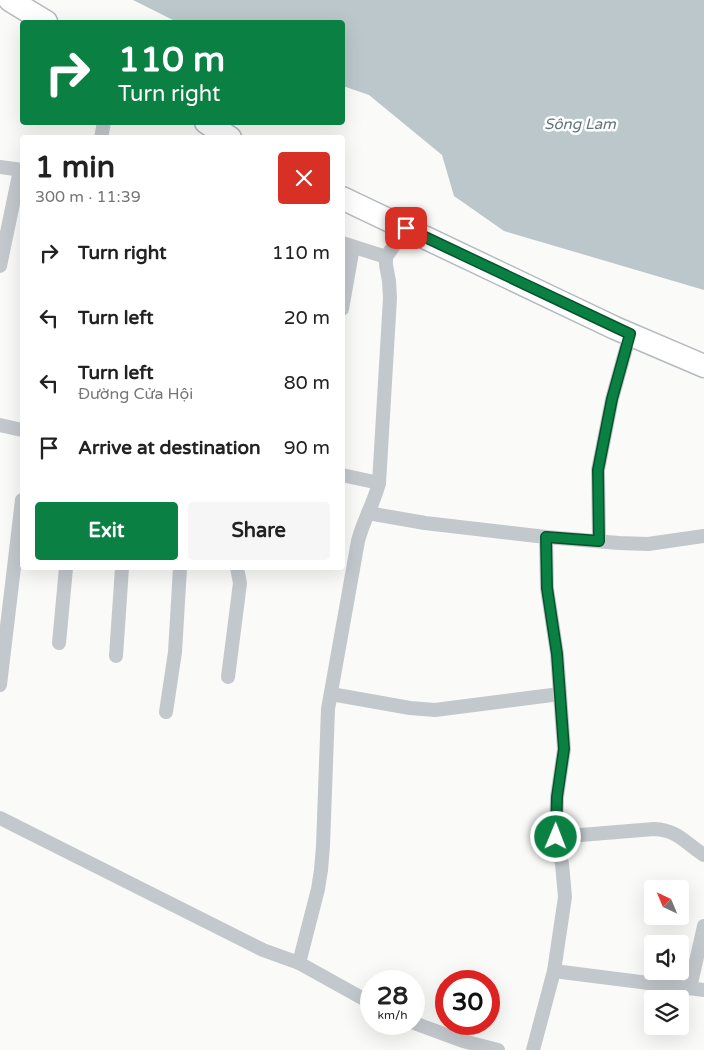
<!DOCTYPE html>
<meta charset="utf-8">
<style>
body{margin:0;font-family:"Varela Round",sans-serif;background:#f6f6f6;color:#222;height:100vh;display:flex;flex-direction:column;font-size:19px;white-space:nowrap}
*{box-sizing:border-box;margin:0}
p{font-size:16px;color:#767676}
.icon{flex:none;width:28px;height:28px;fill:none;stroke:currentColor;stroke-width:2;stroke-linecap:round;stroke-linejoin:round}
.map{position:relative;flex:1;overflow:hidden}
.drawer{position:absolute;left:20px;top:135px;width:325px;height:435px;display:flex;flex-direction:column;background:#fff;border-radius:5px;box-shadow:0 5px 20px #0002}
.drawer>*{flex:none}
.hud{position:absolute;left:20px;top:20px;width:325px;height:105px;border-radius:5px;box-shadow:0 5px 20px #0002;background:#0b8043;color:#fff;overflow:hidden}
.needle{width:32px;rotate:316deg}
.tools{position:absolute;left:644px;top:880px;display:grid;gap:10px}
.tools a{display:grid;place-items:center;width:45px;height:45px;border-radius:5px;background:#fff;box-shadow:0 5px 20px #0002;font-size:25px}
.speed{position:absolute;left:360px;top:970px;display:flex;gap:10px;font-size:25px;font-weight:700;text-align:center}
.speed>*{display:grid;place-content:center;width:65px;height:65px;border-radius:50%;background:#fff;box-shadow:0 5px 20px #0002;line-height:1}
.speed small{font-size:12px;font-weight:400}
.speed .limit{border:8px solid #d22;background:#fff;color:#111}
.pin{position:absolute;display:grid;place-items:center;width:42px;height:42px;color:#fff;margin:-21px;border-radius:10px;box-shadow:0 2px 8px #0006}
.me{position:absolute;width:55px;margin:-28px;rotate:1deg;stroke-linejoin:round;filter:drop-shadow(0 0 4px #0008)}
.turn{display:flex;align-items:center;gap:18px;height:105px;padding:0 15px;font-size:22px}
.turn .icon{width:65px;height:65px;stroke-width:2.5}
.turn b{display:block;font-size:35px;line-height:42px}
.round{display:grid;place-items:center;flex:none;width:52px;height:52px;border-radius:5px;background:#f6f6f6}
.headline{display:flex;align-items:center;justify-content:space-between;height:85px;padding:0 15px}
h1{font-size:30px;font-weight:700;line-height:38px}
.action{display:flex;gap:10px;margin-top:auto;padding:10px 15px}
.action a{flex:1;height:58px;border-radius:5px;background:#0b8043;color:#fff;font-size:20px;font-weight:700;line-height:58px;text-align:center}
.action a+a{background:#f6f6f6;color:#222}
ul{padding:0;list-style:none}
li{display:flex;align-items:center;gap:15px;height:65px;padding:0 15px}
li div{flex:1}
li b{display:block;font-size:19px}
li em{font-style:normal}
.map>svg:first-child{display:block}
.water{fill:#bbc7cb}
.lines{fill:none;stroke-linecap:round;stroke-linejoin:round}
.primary-casing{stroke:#b5babe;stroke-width:25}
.street{stroke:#c3c8cc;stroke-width:14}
.primary{stroke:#fff;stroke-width:22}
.route-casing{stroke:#07532c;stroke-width:12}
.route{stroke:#0b8043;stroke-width:9}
.labels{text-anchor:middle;stroke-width:5;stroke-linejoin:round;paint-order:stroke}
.water-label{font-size:15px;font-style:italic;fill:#60757c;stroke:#fff}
</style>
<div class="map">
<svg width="704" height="1050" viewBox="0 0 704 1050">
<rect width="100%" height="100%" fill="#fafaf8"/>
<polygon class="water" points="133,0 704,0 704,290 504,231 454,196 442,155 369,95 343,86 342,22 177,22"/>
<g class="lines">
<defs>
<g id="primary">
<polyline points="10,0 46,22"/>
<polyline points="206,122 230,138"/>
<polyline points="342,198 615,328 704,366"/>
</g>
</defs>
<use href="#primary" class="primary-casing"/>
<g class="street">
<polyline points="101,138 104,122"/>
<polyline points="0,167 22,170"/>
<polyline points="342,243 386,257"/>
<polyline points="0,266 20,170"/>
<polyline points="342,309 353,247"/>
<polyline points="0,425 22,430"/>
<polyline points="342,475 379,483"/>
<polyline points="368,513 425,523 546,537 619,543 648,544 704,536"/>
<polyline points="599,541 598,470 612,399 630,334"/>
<polyline points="59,643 66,568"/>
<polyline points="116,656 122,568"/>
<polyline points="228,677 240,583 237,568"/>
<polyline points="0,685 22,500"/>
<polyline points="331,694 410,708 435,710 560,694"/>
<polyline points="166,712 175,652 180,568"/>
<polyline points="0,818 263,950 299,963 371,1003"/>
<path d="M556,837l98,-8c24,1 31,14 50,26"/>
<path d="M299,963l19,-74 3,-19 2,-24 5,-137 30,-168c5,-20 16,-38 21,-58l11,-185 -1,-17 -3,-16v-8l20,-29"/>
<polyline points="554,971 704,990"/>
<polyline points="690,988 704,926"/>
<polyline points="414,1023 463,1041 498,1050"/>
<polyline points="533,1050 554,971 565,897 562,864 556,837 557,797 564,749 557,654 547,588 546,537"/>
</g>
<use href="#primary" class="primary"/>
</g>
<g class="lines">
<defs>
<polyline id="route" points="406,228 630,334 612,399 598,470 599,541 546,537 547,588 557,654 564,749 557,797 556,837"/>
</defs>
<use href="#route" class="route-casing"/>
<use href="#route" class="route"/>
</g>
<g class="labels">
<g class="water-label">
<text x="580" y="129">Sông Lam</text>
</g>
</g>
</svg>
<div class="tools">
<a><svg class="needle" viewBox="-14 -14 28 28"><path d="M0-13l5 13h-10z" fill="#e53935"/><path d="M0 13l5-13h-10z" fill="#767676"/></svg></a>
<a><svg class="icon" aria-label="sound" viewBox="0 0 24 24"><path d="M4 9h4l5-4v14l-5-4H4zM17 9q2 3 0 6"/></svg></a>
<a><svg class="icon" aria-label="layers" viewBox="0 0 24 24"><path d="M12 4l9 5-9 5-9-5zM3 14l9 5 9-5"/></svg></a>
</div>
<div class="speed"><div>28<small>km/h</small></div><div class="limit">30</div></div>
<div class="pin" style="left:406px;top:228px;background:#d93025"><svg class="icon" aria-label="arrive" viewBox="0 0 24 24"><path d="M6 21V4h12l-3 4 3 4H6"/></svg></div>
<svg class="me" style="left:556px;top:837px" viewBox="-20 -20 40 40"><circle r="17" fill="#0b8043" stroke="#fff" stroke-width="3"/><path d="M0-11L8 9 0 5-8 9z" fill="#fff"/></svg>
<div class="hud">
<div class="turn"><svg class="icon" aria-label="right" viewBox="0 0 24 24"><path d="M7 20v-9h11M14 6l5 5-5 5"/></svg><div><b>110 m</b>Turn right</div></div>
</div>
<section class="drawer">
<div class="headline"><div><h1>1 min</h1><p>300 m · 11:39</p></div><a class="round" style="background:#d93025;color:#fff"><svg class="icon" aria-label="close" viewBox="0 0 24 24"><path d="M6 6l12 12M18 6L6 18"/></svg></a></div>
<ul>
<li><svg class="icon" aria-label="right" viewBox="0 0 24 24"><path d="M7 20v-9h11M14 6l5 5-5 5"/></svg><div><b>Turn right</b></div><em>110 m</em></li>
<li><svg class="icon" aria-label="left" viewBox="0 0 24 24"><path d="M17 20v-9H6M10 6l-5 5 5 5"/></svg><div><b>Turn left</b></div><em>20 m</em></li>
<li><svg class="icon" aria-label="left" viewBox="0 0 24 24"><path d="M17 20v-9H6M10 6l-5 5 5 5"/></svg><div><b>Turn left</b><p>Đường Cửa Hội</p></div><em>80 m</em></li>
<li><svg class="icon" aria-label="arrive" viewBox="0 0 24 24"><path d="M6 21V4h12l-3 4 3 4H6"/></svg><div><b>Arrive at destination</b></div><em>90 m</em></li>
</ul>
<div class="action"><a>Exit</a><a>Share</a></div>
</section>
</div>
